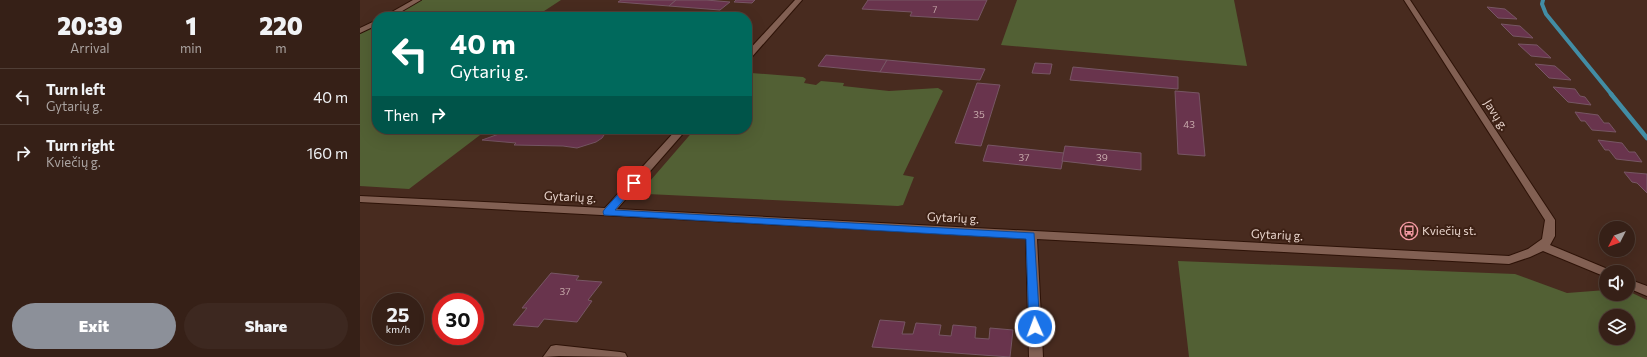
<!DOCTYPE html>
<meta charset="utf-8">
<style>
body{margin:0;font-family:Commissioner,sans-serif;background:#3d2820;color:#f1f3f6;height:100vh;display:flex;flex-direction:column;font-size:15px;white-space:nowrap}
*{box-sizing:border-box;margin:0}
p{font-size:13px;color:#aaa3a1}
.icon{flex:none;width:22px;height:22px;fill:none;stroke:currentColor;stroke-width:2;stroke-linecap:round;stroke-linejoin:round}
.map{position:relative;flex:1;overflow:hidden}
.side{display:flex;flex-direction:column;background:#362017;width:360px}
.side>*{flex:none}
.top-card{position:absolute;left:12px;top:12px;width:380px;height:122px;border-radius:16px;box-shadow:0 4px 16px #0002,0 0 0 1px #503e36;background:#00695c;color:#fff;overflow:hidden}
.needle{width:26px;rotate:228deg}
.tools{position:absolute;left:1239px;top:221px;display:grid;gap:8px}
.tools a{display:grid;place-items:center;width:36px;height:36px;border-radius:50%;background:#362017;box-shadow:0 4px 16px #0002,0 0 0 1px #503e36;font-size:20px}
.speed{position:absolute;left:12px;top:293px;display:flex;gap:8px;font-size:20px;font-weight:700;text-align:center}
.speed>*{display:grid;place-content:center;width:52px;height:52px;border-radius:50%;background:#362017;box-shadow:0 4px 16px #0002,0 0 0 1px #503e36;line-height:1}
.speed small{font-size:10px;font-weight:400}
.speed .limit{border:6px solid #d22;background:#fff;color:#111}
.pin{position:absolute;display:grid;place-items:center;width:34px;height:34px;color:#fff;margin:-17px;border-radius:8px;box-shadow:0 2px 6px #0006}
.me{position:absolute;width:44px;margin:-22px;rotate:358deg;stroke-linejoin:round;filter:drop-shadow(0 0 3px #0008)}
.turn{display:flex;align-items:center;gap:14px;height:84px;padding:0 12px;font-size:18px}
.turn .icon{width:52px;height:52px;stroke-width:2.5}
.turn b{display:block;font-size:28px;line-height:34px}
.then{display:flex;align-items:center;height:38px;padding:0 12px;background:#0003;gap:8px;font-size:15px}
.eta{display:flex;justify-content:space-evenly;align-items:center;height:68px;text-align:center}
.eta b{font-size:24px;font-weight:800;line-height:28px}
.primary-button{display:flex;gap:8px;margin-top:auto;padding:8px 12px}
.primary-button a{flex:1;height:46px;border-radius:24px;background:#8c9099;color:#fff;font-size:16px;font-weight:800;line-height:46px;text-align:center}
.primary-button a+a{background:#3d2820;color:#f1f3f6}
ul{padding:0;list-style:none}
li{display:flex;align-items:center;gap:12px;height:56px;padding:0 12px;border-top:1px solid #503e36}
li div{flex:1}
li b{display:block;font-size:15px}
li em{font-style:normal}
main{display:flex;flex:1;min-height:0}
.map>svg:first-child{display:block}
.green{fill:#526034;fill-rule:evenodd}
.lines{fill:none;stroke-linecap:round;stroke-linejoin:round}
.stream-far1{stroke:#428da5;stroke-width:4}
.stream{stroke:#428da5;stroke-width:4.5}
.building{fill:#69344d;stroke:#775664}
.minor-casing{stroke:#2d1207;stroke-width:2}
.minor{fill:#826053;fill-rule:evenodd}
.route{fill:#1a73e8;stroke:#114b97}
.labels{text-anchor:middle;stroke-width:4;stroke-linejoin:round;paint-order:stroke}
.far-number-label{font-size:9px;fill:#c8abac}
.number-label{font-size:10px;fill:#c8abac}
.street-label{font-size:12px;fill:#e7d3cb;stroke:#3d2115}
.poi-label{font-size:12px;fill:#e7d3cb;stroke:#3d2115;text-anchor:start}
</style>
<main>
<section class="side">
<div class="eta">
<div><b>20:39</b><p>Arrival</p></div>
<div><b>1</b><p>min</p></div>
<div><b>220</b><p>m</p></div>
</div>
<ul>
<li><svg class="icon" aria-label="left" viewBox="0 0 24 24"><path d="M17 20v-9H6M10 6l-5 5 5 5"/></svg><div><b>Turn left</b><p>Gytarių g.</p></div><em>40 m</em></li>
<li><svg class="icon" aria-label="right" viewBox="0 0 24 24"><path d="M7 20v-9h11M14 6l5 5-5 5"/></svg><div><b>Turn right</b><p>Kviečių g.</p></div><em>160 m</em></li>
</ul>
<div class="primary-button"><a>Exit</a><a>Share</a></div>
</section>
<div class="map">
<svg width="1287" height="357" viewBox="0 0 1287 357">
<rect width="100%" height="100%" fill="#482b1f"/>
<g class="green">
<polygon points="58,0 201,0 175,17 27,17"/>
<polygon points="657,0 874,0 887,66 641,45"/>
<polygon points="17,22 17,129 128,129 49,189 0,186 0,31"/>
<polygon points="391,73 443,77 446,79 444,83 456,85 461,81 484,83 483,86 529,91 578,88 583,91 543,175 554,177 543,205 538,206 287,194 286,188 290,181 335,129 387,129 387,74"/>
<path d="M818,261l337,13 52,19 39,-3v4h22v-3l19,9v57h-458zM1246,316h22v22h-22z"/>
</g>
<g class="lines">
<polyline class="stream-far1" points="1183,0 1182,4 1186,14 1252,95"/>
<polyline class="stream" points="1251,94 1287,138"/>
</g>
<g class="building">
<polygon points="261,0 316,0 309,6 258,2"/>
<polygon points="316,0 346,0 370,2 360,10 309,6"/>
<polygon points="376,0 395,0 392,3 374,2"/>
<polygon points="508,0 627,0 618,20 550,16 552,12 502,9"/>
<polygon points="1127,7 1145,9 1157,19 1138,18"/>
<polygon points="216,14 234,15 231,17 211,17"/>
<polygon points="1141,24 1160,26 1173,38 1153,36"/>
<polygon points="1158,44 1177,45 1191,58 1171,56"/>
<polygon points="466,55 527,60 520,72 458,66"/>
<polygon points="527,60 625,69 620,80 520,72"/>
<polygon points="675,63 692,64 690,74 672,73"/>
<polygon points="1175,64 1195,66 1211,80 1189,78"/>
<polygon points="713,67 818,77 818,89 710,80"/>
<polygon points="617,83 640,85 621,146 595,143"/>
<polygon points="1193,87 1215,89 1220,96 1225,97 1231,105 1208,102"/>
<polygon points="815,91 839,93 845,156 818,154"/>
<polygon points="1215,112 1238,115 1244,123 1249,123 1256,132 1232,130 1225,121 1221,121"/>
<polygon points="153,129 245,129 246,132 242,138 236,142 217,148 203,146 154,145 156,143 122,140"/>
<polygon points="1238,140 1262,143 1269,152 1275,152 1282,162 1256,159 1249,150 1245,150"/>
<polygon points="628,145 704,153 701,169 623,161"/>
<polygon points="705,146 781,153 781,170 702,161"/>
<polygon points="1264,172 1287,174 1287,193 1277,183 1272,182"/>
<polygon points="191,273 219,276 216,280 242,282 228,300 232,301 217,322 184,319 178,327 153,325 167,308 162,308"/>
<polygon points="520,320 545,322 542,334 553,334 556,323 581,325 579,335 591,336 593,325 616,327 615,338 629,339 630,328 653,330 650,357 512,347"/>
</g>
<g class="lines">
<defs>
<g id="minor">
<polygon points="53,0 61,0 32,17 23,17"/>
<polygon points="435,0 442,0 390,59 387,59 387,52"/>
<polygon points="1044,0 1050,0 1195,220 1195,236 1190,245 1250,270 1251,272 1246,272 1246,277 1183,251 1170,257 1149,264 677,239 683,357 669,357 666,238 0,202 0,196 245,208 317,129 327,129 257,209 1149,256 1168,249 1182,239 1185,220"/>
<polygon points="17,20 17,25 0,33 0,28"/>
<polygon points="1268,279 1287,286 1287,296 1268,288"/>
<polygon points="196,345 260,352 265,353 267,357 199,356 183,357 191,346"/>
</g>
</defs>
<use href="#minor" class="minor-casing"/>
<use href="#minor" class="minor"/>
</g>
<polygon class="route" points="274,180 278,183 255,210 674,233 680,327 679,330 671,330 669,327 666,239 244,215 243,212 244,210 270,181"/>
<defs>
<symbol id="bus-ring" viewBox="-11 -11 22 22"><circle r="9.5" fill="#3d2115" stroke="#f49aa3" stroke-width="1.5"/><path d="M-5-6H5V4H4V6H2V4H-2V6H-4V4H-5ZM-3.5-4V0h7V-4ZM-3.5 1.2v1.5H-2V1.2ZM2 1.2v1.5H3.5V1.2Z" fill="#f49aa3"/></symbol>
</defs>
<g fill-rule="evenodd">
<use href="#bus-ring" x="1039" y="221" width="20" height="20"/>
</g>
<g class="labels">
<g class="far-number-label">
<text x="575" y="13">7</text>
</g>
<g class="number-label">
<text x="619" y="118">35</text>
<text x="829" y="128">43</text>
<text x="664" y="161">37</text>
<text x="742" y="161">39</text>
<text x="205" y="295">37</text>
</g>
<g class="street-label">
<text transform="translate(1136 115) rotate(57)" y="4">Javų g.</text>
<text transform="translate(210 197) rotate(3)" y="4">Gytarių g.</text>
<text transform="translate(593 218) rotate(3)" y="4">Gytarių g.</text>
<text transform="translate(917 235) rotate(3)" y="4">Gytarių g.</text>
</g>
<g class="poi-label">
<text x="1062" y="235">Kviečių st.</text>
</g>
</g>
</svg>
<div class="tools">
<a><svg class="needle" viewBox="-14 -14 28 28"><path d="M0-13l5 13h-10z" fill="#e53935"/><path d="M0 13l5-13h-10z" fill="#aaa3a1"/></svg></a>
<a><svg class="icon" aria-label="sound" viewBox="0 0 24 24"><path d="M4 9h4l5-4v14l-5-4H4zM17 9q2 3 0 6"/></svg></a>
<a><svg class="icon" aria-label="layers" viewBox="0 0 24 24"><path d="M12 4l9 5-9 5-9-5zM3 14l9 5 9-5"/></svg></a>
</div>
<div class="speed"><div>25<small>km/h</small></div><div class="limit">30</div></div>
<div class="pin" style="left:274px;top:183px;background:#d93025"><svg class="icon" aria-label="arrive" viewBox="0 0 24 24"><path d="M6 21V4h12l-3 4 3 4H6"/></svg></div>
<svg class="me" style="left:675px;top:327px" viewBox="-20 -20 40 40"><circle r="17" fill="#1a73e8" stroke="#fff" stroke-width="3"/><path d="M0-11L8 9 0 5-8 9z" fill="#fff"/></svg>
<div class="top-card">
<div class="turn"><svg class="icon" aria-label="left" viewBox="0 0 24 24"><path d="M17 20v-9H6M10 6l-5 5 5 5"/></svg><div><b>40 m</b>Gytarių g.</div></div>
<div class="then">Then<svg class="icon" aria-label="right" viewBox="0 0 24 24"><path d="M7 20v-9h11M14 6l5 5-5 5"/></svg></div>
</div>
</div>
</main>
